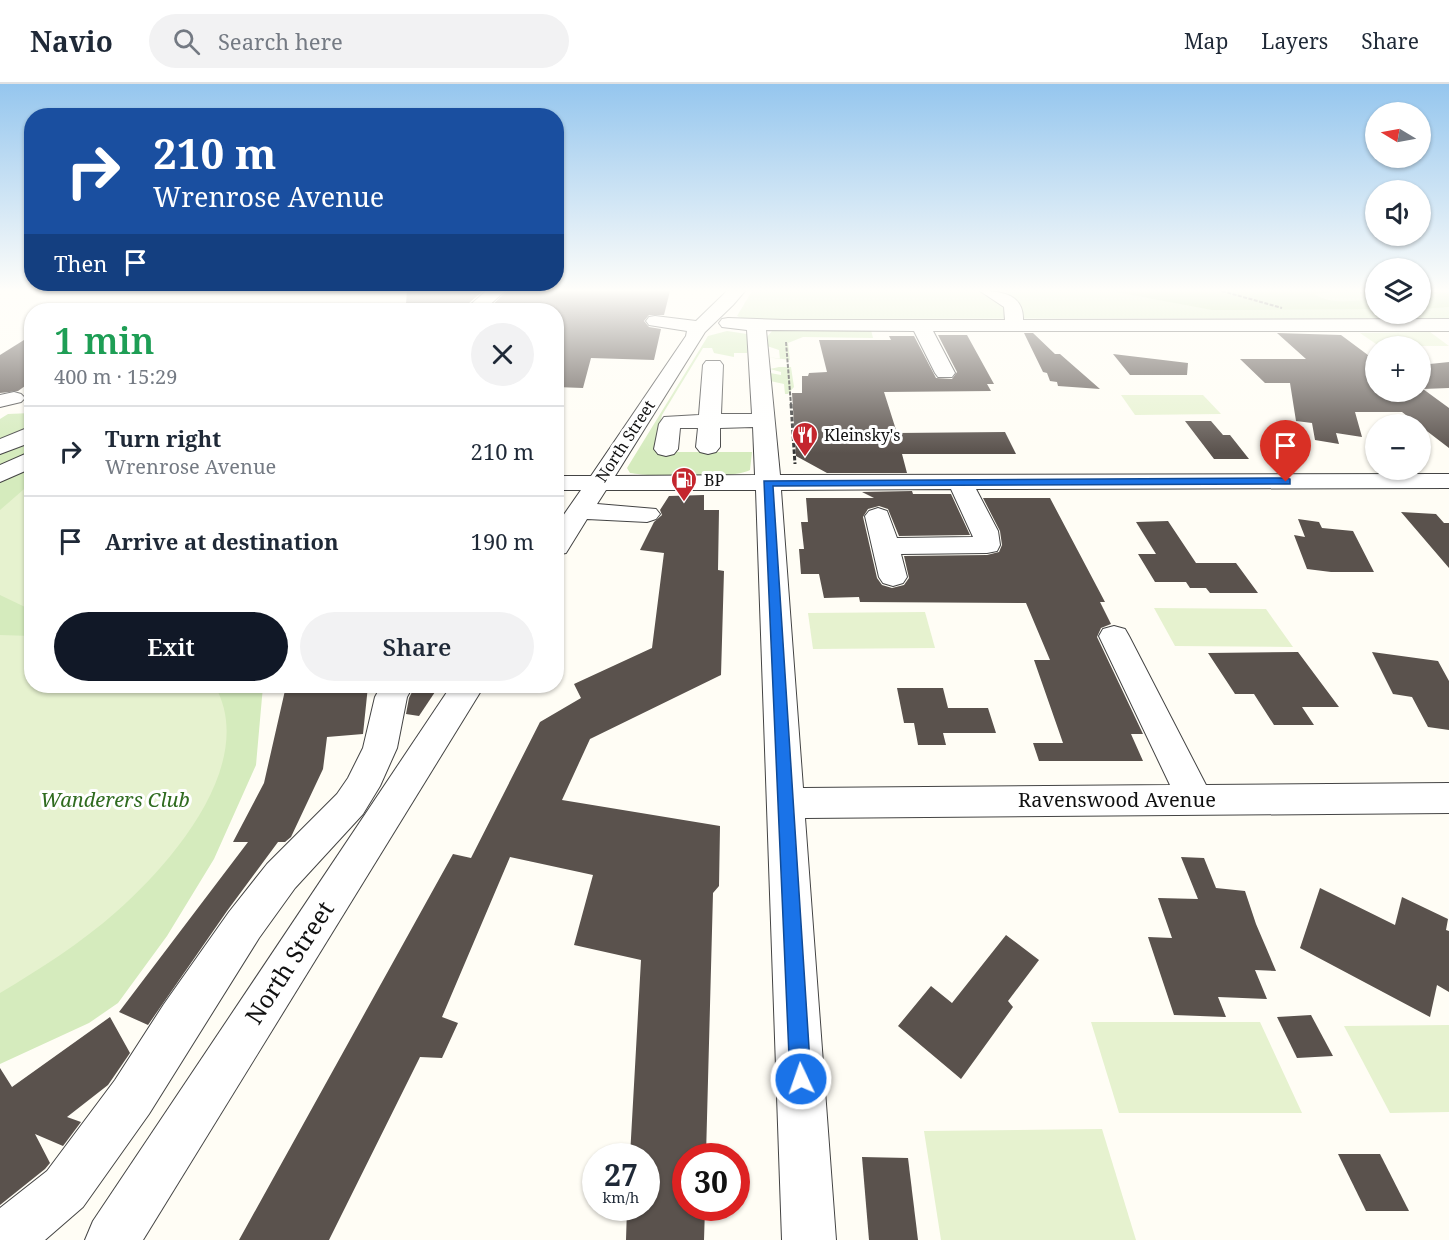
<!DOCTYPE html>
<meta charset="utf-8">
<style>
body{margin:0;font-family:"Noto Serif",serif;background:#f2f2f3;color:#1f2937;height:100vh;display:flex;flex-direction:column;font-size:22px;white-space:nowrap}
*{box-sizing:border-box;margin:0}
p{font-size:20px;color:#747a83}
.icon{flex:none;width:33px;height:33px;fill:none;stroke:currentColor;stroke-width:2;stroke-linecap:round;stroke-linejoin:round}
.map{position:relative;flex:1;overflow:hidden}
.details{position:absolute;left:24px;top:219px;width:540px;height:390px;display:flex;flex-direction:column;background:#fff;border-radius:24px;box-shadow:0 2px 4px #0004}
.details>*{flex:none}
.guide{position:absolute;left:24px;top:24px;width:540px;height:183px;border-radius:24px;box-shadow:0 2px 4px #0004;background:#1a4fa0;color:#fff;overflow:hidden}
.needle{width:39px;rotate:280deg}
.fabs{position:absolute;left:1365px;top:18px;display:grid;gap:12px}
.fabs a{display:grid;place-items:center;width:66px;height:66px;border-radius:50%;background:#fff;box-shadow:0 2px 4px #0004;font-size:30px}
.speed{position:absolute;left:582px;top:1059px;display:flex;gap:12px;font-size:30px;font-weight:700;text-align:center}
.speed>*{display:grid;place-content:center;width:78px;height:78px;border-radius:50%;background:#fff;box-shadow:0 2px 4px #0004;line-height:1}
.speed small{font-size:15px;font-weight:400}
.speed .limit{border:9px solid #d22;background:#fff;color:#111}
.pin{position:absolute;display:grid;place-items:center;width:51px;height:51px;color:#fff;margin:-62px -26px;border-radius:50% 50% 50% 0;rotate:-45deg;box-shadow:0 0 6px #0007}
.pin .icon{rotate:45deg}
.me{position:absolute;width:66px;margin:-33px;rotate:357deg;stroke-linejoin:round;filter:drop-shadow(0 0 4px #0008)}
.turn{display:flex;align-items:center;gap:21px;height:126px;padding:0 30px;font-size:27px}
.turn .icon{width:78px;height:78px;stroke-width:2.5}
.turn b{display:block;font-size:42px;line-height:51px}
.then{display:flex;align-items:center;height:57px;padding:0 30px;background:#0003;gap:12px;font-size:22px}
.round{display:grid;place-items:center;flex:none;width:63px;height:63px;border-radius:32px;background:#f2f2f3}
.overview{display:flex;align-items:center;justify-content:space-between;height:102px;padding:0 30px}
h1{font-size:36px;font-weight:600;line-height:45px;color:#1e9e55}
.action{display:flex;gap:12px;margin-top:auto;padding:12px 30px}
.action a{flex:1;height:69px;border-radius:36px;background:#111827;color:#fff;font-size:24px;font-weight:600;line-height:69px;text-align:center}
.action a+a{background:#f2f2f3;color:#1f2937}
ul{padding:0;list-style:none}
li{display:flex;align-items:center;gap:18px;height:90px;padding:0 30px;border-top:2px solid #e0e1e3}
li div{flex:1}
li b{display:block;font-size:22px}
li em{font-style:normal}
header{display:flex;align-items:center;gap:36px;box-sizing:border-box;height:84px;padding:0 30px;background:#fff;border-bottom:2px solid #e0e1e3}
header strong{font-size:28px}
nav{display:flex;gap:33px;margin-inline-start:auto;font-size:21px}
.search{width:420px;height:54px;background:#f2f2f3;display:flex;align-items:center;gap:15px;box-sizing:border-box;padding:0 21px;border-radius:33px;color:#747a83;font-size:22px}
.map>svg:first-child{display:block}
.green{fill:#d5ebbd}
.forest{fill:#b9dc9c}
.pitch{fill:#e6f2cf}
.building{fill:#5a524d}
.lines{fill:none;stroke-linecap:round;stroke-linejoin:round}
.minor-casing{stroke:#444;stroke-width:2}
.path-far1{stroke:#333;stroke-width:2;stroke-dasharray:4 1.5;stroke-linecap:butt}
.path{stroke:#333;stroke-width:3;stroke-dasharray:4.5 2;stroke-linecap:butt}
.minor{fill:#fff;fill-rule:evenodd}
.route{fill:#1a73e8;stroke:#114b97;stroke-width:1.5}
.labels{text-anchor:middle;stroke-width:6;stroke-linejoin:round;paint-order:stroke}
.far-poi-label{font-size:16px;fill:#111;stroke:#fff;text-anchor:start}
.far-street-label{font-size:16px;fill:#111;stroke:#fff}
.park-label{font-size:20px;font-style:italic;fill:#2f6b1f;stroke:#fff}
.street-label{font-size:20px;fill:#111;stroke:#fff}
.near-street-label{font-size:24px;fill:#111;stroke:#fff}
</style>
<header>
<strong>Navio</strong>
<div class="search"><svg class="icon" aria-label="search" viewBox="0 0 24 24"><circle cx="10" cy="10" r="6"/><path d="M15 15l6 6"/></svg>Search here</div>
<nav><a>Map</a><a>Layers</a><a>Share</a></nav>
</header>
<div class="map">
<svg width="1449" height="1156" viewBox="0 0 1449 1156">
<rect width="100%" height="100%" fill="#fffdf5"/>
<g class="green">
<polygon points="752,207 1375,207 1376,230 1420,230 1421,207 1449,207 1449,234 744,235 737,232"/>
<polygon points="780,246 871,246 873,254 803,253 788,259 790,276 768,273 780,275 779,266 767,262 767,253 772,247"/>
<path d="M727,247l20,3v19h-13v4l-20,-4 -2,-5h-9l-41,67 -7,31 8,6h89l-2,18c-21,10 -96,7 -120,3l-3,-5 81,-132z"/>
<polygon points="779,283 791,283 794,303 788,310 785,310 784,300 770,297 770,289 781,291 781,288 770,285"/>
<polygon points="31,329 32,602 263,602 256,681 214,775 167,852 118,919 89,939 0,980 0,335 8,330"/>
</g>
<g class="forest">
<path d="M1111,207h227l-23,3c16,12 41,6 60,5v10l-163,1z"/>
<polygon points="1428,208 1449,209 1449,223 1421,225 1421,213"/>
</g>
<g class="pitch">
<polygon points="1430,248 1449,262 1379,262 1360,249"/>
<polygon points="1121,311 1203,311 1221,330 1135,331"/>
<polygon points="31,399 32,523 25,523 0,511 0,426"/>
<polygon points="1154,524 1266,525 1293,563 1175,562"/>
<polygon points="925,528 935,564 813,565 808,529"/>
<path d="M0,551l31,1 1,50h183c43,77 -43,177 -99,226 -35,31 -76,57 -116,81z"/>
<polygon points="1091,938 1260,938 1302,1029 1119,1029"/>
<polygon points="1449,941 1449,1028 1390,1029 1344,942"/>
<polygon points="1102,1045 1136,1156 941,1156 924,1047"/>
</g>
<g class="building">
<polygon points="407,207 483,207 468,220 469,226 406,220"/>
<polygon points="507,207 670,207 664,231 649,231 644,237 649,243 661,245 654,276 591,274 583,304 556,303 556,226 492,225 487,226"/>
<polygon points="1024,249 1033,249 1055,270 1060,270 1100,305 1058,302 1057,298 1050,297 1047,289 1043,288"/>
<polygon points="1277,249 1341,251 1376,277 1376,308 1420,308 1420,281 1449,278 1449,304 1423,305 1449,324 1449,364 1402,328 1355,328 1362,353 1336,349 1339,360 1315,356 1312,339 1296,337 1290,299 1265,299 1240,275 1306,275"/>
<polygon points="32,251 32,297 18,307 0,309 0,271"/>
<polygon points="938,251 967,251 994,300 987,300 991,307 884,308 897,349 1005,348 1016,370 902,370 907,389 827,389 796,372 792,309 802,309 802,292 808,292 809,289 827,288 819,256 891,256 889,252 914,252 936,294 952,295 957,288"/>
<polygon points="1113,270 1188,279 1187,291 1130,291"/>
<polygon points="1185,337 1211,337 1223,351 1230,351 1249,375 1214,375"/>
<polygon points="912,407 913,410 951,410 970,451 899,452 888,425 879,422 868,425 863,433 877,494 882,501 892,504 904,501 909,494 904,472 987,471 999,468 1002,461 1000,447 983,414 1050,414 1105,518 1100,518 1111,540 1101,544 1097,553 1143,650 1131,650 1143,677 1039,677 1033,659 1063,659 1034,576 1050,576 1026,519 860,518 859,513 824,514 819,490 801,490 799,465 804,465 801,438 808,438 806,414 874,414 862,408"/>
<polygon points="704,411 704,426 719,426 718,486 724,487 721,591 590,655 562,716 720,742 719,802 713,809 706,1072 686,1072 686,1124 705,1124 704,1156 626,1156 627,1124 646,1124 646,1072 630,1072 641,876 574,861 593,791 510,773 442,933 458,939 442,974 420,973 329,1156 239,1156 453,770 471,774 540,638 581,614 574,600 652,564 664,469 640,466 654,438 662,431 660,426 669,412"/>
<polygon points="1401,428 1436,430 1444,439 1449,439 1449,484"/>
<polygon points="1298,435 1319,438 1322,444 1353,447 1374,488 1331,488 1307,485 1294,451 1305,453"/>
<polygon points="1168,437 1196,479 1236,479 1258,509 1210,509 1206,504 1190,504 1186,498 1155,498 1138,470 1156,470 1136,438"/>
<polygon points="1298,568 1339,623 1302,623 1314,641 1274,641 1254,610 1235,610 1208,569"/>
<polygon points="1372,568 1438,577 1449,597 1449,646 1428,643 1412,613 1393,610"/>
<polygon points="286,602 368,602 363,650 327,653 323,685 291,753 285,758 278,758 227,827 148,941 119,928 248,758 233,758 264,699"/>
<polygon points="415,602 439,602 419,632 406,630 409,614"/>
<polygon points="897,604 943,604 948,624 988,624 996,649 943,649 946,661 918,661 914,639 904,639"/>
<polygon points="1181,773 1204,774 1216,804 1245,807 1256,840 1276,887 1255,886 1267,915 1218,913 1226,933 1174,931 1148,853 1172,854 1158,814 1198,815"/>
<polygon points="1320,804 1395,841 1402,813 1448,835 1446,846 1449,847 1449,908 1437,901 1430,933 1300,864"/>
<polygon points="1006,851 1039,876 1008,917 1013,923 961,995 898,942 931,902 952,919"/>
<polygon points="1311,931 1333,972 1297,974 1277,933"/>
<polygon points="110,933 130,969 108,1001 67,1033 81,1038 63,1062 35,1050 50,1079 45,1085 0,1121 0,984 12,1003"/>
<polygon points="1338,1070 1380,1070 1409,1127 1366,1127"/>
<polygon points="862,1073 908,1074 918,1156 869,1156"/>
</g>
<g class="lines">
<defs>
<g id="minor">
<polygon points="486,207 505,207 484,226 472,226 469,222"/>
<path d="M727,207h18l-12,14 -28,27 -90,144 140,-1 -2,-48 -33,1v19l-4,5 -8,2 -8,-2 -4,-5 2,-19h-18l-2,21 -4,5 -8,2 -8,-2 -4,-5 5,-25 5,-7 35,-2 4,-50 3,-4h14l3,4 -2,49h31l-5,-84 -25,-3 -3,-4 3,-4 6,-1 57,2h220l-1,-13 -24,-16c21,0 44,3 43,29l426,-1v12h-516l22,42 -3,4h-14l-3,-4 -21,-42 -148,-1 14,145 669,-1v14l-473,1 22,42 2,14 -3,6 -10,2 -86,1 6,23 -4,6 -10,3 -10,-3 -4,-6 -14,-61 4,-5 9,-3 9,3 10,27 76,-1 -22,-48 -170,1 22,298 367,-3 -71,-149 4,-7 11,-3 11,3 4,7 77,149 243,-2v30l-644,5 31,422h-54l-26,-750h-150l-9,14 59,5 4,5 -4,5 -9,3 -60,-3 -21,34 -10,2v-29l25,-36h-25v-14h35l95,-140 1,-5 -38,-6 -3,-4 3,-4 6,-1 41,5z"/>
<polygon points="14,308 21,310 25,314 21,318 0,323 0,311"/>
<polygon points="32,342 32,358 0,370 0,355"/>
<polygon points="32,367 32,384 0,398 0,381"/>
<polygon points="381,602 413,602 407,613 397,664 380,702 363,730 295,804 259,854 149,1030 83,1123 45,1156 0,1156 0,1124 47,1087 115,996 164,920 229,828 267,780 337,710 348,694 363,664 375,613"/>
<polygon points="451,602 484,602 143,1156 85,1156 93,1137"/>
</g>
</defs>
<use href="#minor" class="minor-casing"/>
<g class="path-far1">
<polyline points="1222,207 1282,224"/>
<polyline points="786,258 791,321"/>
</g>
<polyline class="path" points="791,320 795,380"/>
<use href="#minor" class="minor"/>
</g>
<linearGradient id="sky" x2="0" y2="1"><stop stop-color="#95c6ee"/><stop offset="0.56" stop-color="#fffefa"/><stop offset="1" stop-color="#fffefa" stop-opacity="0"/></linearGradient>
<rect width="1449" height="369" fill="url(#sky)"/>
<polygon class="route" points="1286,394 1290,395 1290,400 773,402 811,995 808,1002 801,1005 793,1002 790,995 764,397"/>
<defs>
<symbol id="restaurant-pin" viewBox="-11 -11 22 30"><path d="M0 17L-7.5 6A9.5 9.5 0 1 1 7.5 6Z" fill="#c4262e" stroke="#fff"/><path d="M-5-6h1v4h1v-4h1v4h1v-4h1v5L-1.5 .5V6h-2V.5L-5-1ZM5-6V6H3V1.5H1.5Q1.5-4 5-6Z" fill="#fff"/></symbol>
<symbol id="fuel-pin" viewBox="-11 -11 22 30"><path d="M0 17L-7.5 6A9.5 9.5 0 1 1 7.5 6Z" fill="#c4262e" stroke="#fff"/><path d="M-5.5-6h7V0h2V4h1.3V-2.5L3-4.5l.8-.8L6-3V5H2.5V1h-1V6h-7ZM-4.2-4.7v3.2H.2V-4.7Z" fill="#fff"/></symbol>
</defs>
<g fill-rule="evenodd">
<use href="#restaurant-pin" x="790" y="336" width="30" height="40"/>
<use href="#fuel-pin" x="669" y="381" width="30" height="40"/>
</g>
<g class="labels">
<g class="far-poi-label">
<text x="824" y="357">Kleinsky's</text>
<text x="704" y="402">BP</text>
</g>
<g class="far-street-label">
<text transform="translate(625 357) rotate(-57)" y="6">North Street</text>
</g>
<g class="park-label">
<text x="115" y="723">Wanderers Club</text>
</g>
<g class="street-label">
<text x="1117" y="723">Ravenswood Avenue</text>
</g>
<g class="near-street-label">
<text transform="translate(290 879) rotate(-57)" y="8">North Street</text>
</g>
</g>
</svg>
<div class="fabs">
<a><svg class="needle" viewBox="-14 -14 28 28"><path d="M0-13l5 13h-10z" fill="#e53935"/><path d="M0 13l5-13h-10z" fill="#747a83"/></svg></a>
<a><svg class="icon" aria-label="sound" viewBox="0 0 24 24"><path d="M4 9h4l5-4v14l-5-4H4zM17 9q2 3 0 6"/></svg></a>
<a><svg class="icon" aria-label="layers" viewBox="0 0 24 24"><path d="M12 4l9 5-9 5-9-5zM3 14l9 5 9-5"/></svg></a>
<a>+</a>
<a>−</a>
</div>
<div class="speed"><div>27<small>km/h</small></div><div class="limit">30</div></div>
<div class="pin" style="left:1286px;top:398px;background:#d93025"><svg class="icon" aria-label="arrive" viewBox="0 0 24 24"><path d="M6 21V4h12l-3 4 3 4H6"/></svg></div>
<svg class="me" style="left:801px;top:995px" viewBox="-20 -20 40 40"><circle r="17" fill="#1a73e8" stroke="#fff" stroke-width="3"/><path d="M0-11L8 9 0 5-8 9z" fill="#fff"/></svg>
<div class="guide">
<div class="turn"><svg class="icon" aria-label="right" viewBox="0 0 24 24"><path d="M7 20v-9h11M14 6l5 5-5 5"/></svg><div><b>210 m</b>Wrenrose Avenue</div></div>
<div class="then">Then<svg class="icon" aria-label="arrive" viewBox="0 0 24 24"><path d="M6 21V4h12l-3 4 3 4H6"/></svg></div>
</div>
<section class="details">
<div class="overview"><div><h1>1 min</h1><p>400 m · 15:29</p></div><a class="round"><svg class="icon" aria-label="close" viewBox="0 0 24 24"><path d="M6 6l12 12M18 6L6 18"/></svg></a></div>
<ul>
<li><svg class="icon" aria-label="right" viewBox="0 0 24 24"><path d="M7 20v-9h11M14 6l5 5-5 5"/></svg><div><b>Turn right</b><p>Wrenrose Avenue</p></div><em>210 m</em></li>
<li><svg class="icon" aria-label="arrive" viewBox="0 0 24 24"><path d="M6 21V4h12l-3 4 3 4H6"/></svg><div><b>Arrive at destination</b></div><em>190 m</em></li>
</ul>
<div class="action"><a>Exit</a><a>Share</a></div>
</section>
</div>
